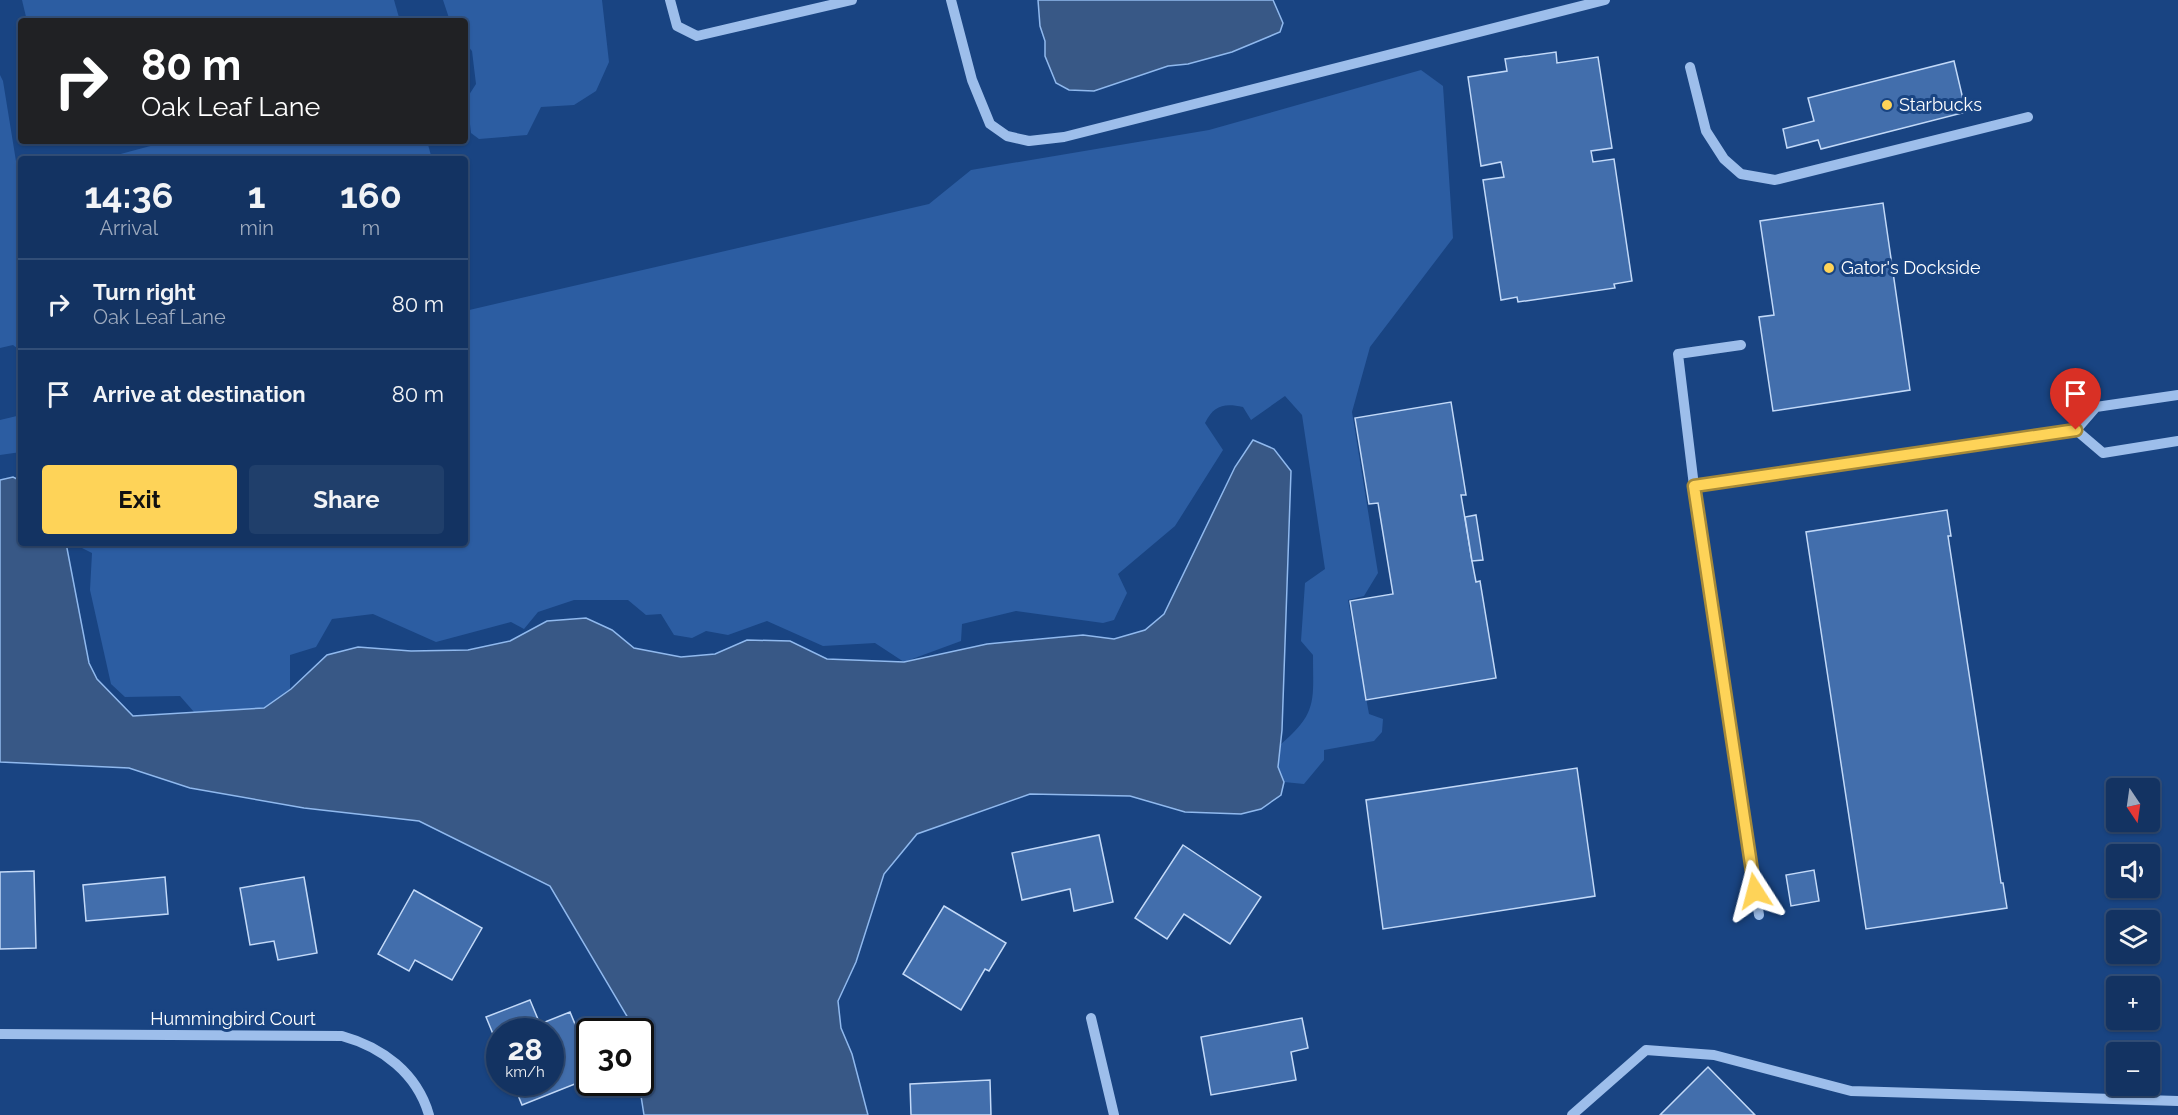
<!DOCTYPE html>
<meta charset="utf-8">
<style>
body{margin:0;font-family:Raleway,sans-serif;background:#203f6b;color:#f1f3f6;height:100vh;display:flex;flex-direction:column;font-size:22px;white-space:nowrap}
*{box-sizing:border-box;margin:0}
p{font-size:20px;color:#9daabe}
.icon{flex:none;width:33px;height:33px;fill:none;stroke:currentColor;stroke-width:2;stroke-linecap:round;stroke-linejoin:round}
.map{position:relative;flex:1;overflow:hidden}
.sheet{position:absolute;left:18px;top:156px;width:450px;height:390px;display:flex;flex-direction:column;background:#133362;border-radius:6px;box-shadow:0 2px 4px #0004,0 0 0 2px #324e77}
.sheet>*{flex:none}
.banner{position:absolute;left:18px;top:18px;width:450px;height:126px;border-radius:6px;box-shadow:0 2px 4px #0004,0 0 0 2px #324e77;background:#202124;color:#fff;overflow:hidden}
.needle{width:39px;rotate:167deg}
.fabs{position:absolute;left:2106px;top:778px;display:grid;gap:12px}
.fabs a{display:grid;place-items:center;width:54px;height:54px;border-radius:6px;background:#133362;box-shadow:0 2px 4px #0004,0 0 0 2px #324e77;font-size:30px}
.speed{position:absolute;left:486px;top:1018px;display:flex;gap:12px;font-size:30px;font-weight:700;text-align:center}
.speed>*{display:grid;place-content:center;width:78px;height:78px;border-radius:50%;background:#133362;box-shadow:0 2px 4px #0004,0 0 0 2px #324e77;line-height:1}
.speed small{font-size:15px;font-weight:400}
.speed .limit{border:3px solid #111;border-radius:9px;background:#fff;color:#111}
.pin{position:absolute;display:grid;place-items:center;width:51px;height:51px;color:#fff;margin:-62px -26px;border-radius:50% 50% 50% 0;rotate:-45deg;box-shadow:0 0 6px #0007}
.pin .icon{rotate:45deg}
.me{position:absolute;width:66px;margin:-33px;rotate:351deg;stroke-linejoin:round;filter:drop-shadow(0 0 4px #0008)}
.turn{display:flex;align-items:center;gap:21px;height:126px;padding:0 24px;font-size:27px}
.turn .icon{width:78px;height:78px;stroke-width:2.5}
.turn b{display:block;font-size:42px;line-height:51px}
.eta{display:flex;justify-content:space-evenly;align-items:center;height:102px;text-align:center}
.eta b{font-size:36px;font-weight:700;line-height:42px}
.button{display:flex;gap:12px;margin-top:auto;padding:12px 24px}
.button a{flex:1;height:69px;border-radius:6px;background:#fed358;color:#111;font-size:24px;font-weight:700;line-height:69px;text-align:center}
.button a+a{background:#203f6b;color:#f1f3f6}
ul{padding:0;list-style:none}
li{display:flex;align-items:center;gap:18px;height:90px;padding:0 24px;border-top:2px solid #324e77}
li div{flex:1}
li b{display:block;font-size:22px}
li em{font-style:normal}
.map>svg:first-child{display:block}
.green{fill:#2c5da2}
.water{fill:#385886;stroke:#90b9ee;stroke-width:1.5}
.building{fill:#426eac;stroke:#c2d9f8;stroke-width:1.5}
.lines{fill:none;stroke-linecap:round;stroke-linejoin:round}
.minor{stroke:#9dbeeb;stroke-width:10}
.route-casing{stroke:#a58939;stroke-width:15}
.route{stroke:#fed358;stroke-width:10}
.poi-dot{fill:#fed358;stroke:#194482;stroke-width:2}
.labels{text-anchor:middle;stroke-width:6;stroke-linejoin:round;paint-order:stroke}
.poi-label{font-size:18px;fill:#fff;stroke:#194482;text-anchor:start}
.street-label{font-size:18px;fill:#fff;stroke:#194482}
</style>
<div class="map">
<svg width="2178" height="1115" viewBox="0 0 2178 1115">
<rect width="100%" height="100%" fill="#194482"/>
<g class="green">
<polygon points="22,0 394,0 400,21 27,21"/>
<polygon points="443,0 602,0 609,62 596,91 574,105 541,107 527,135 479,139 471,133 467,98 476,84 472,51 465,43 465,21 450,21"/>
<path d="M1421,70l22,16 10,152 -83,109 -18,65 26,161 -14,23 -16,4 21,114 14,5 -1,13 -8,9 -50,9v10l-20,24 -20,-2 -6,-15 2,-22c38,-32 33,-44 33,-90l-12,-14 4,-58 20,-14 -23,-154 -17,-19 -34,24 -8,-13c-19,-4 -29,-2 -38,16l18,27 -48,76 -57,48 9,19 -13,27 -11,3 -87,-12 -54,13 -1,17 -57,21 -29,-19 -52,3 -56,-25 -39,14 -22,-4 -14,7 -18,-3 -13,-21 -15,1 -18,-15h-54l-36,12 -14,17 -13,-7 -75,20 -63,-28 -41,5 -16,28 -26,8v34l-26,19 -70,4 -14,-16 -55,1 -14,-13 -21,-94 2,-37 -20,-10h393v-232l464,-107 42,-34 238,-40z"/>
<polygon points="0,75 3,81 21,192 21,351 13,345 0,348"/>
<polygon points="169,141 427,141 432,159 102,159"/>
<polygon points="21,415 21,452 0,455 0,420"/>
</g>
<g class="water">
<polygon points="1038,0 1273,0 1283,23 1280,32 1232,52 1188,64 1168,66 1094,91 1069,90 1056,83 1045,56 1045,41 1040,26"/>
<polygon points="1253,440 1274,449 1291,471 1282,730 1278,767 1284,782 1281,795 1261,809 1241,814 1185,812 1130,796 1030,794 917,834 884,874 856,962 838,1001 841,1028 852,1054 868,1115 644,1115 639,1083 640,1083 640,1032 630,1032 628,1018 550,886 419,821 304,808 190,788 129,768 0,762 0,480 13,477 21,481 21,543 66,543 89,663 97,679 133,716 264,708 291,689 327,655 358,647 411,651 468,650 510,641 547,621 586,618 612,630 634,648 681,657 715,654 747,640 790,641 827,659 904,662 987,644 1083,635 1114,639 1145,630 1164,614 1235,467"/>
</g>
<g class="building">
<polygon points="1556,52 1557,63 1598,57 1612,148 1591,151 1593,162 1614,159 1632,281 1614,284 1615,288 1518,302 1517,297 1501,300 1483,180 1504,177 1501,162 1481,166 1468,77 1507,71 1505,59"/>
<polygon points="1954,61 1966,112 1821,149 1818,140 1787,148 1783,129 1814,121 1808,98"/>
<polygon points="1883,203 1910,390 1773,411 1759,317 1774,315 1760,221"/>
<polygon points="1451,402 1466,495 1461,495 1472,561 1476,582 1480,581 1496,678 1366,700 1350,601 1393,594 1378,503 1369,504 1355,418"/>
<polygon points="1947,510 1951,536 1948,536 2001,883 2003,883 2007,908 1866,929 1806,532"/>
<polygon points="1476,515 1483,560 1472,561 1465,517"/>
<polygon points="1577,768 1595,896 1383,929 1366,800"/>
<polygon points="1099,835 1113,902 1074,911 1070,889 1022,900 1012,853"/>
<polygon points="1183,845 1261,897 1230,944 1184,914 1167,939 1135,918"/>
<polygon points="1814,870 1819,901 1791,906 1786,875"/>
<polygon points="34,871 36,948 0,949 0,872"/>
<polygon points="165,877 168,914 86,921 83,885"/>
<polygon points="304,877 317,953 278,960 274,941 250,945 240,888"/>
<polygon points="414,890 482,928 452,980 415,960 409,971 378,954"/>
<polygon points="944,906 1006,943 989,971 985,969 961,1010 903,974"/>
<polygon points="530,1000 540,1024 570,1012 590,1060 590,1078 522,1105 513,1083 550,1083 550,1032 500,1032 500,1051 486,1017"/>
<polygon points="1302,1018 1308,1048 1291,1052 1296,1080 1211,1095 1201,1037"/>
<polygon points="1708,1067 1755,1115 1660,1115"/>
<polygon points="990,1080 991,1115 911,1115 910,1084"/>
</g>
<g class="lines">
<g class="minor">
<polyline points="670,0 677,26 697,36 852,0"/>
<polyline points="951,0 972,80 990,124 1007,136 1029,141 1064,137 1605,0"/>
<polyline points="1690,67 1706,131 1724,159 1741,174 1775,180 2028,117"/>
<polyline points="1741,345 1678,354 1694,486 1759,915"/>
<polyline points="2076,430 2103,453 2178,441"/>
<polyline points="1694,486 2076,430 2096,407 2178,395"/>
<polyline points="1091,1018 1114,1115"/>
<path d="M0,1034l342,2c40,11 75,37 87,79"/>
<polyline points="1572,1115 1646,1050 1714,1055 1851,1091 2178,1101"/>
</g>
</g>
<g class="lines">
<defs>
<polyline id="route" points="1755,891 1694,486 2076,430"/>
</defs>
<use href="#route" class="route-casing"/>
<use href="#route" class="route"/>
</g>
<g class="poi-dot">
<circle cx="1887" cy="105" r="6"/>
<circle cx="1829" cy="268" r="6"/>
</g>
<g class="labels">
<g class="poi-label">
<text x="1899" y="111">Starbucks</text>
<text x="1841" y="274">Gator's Dockside</text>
</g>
<g class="street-label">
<text x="233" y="1025">Hummingbird Court</text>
</g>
</g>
</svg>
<div class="fabs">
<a><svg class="needle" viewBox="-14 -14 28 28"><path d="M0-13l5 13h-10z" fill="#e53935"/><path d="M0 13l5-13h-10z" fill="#9daabe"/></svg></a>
<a><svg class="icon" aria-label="sound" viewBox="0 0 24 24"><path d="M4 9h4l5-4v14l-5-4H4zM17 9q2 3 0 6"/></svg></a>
<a><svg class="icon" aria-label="layers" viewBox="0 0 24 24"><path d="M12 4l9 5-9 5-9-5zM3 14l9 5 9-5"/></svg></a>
<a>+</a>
<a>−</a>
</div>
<div class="speed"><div>28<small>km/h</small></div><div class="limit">30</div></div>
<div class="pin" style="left:2076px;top:430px;background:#d93025"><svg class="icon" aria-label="arrive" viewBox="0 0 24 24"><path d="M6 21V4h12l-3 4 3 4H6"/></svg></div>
<svg class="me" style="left:1755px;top:891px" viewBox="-20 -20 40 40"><path d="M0-17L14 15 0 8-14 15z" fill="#fed358" stroke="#fff" stroke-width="4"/></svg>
<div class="banner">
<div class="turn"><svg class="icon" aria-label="right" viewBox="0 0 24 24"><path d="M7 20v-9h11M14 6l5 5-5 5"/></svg><div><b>80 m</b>Oak Leaf Lane</div></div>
</div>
<section class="sheet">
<div class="eta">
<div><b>14:36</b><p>Arrival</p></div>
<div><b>1</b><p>min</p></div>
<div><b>160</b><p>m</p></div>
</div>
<ul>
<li><svg class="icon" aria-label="right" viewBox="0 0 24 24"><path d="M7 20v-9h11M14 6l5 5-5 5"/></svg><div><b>Turn right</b><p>Oak Leaf Lane</p></div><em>80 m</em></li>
<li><svg class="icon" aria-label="arrive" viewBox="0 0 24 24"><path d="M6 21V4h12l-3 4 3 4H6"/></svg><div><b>Arrive at destination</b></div><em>80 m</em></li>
</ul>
<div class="button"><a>Exit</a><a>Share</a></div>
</section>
</div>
